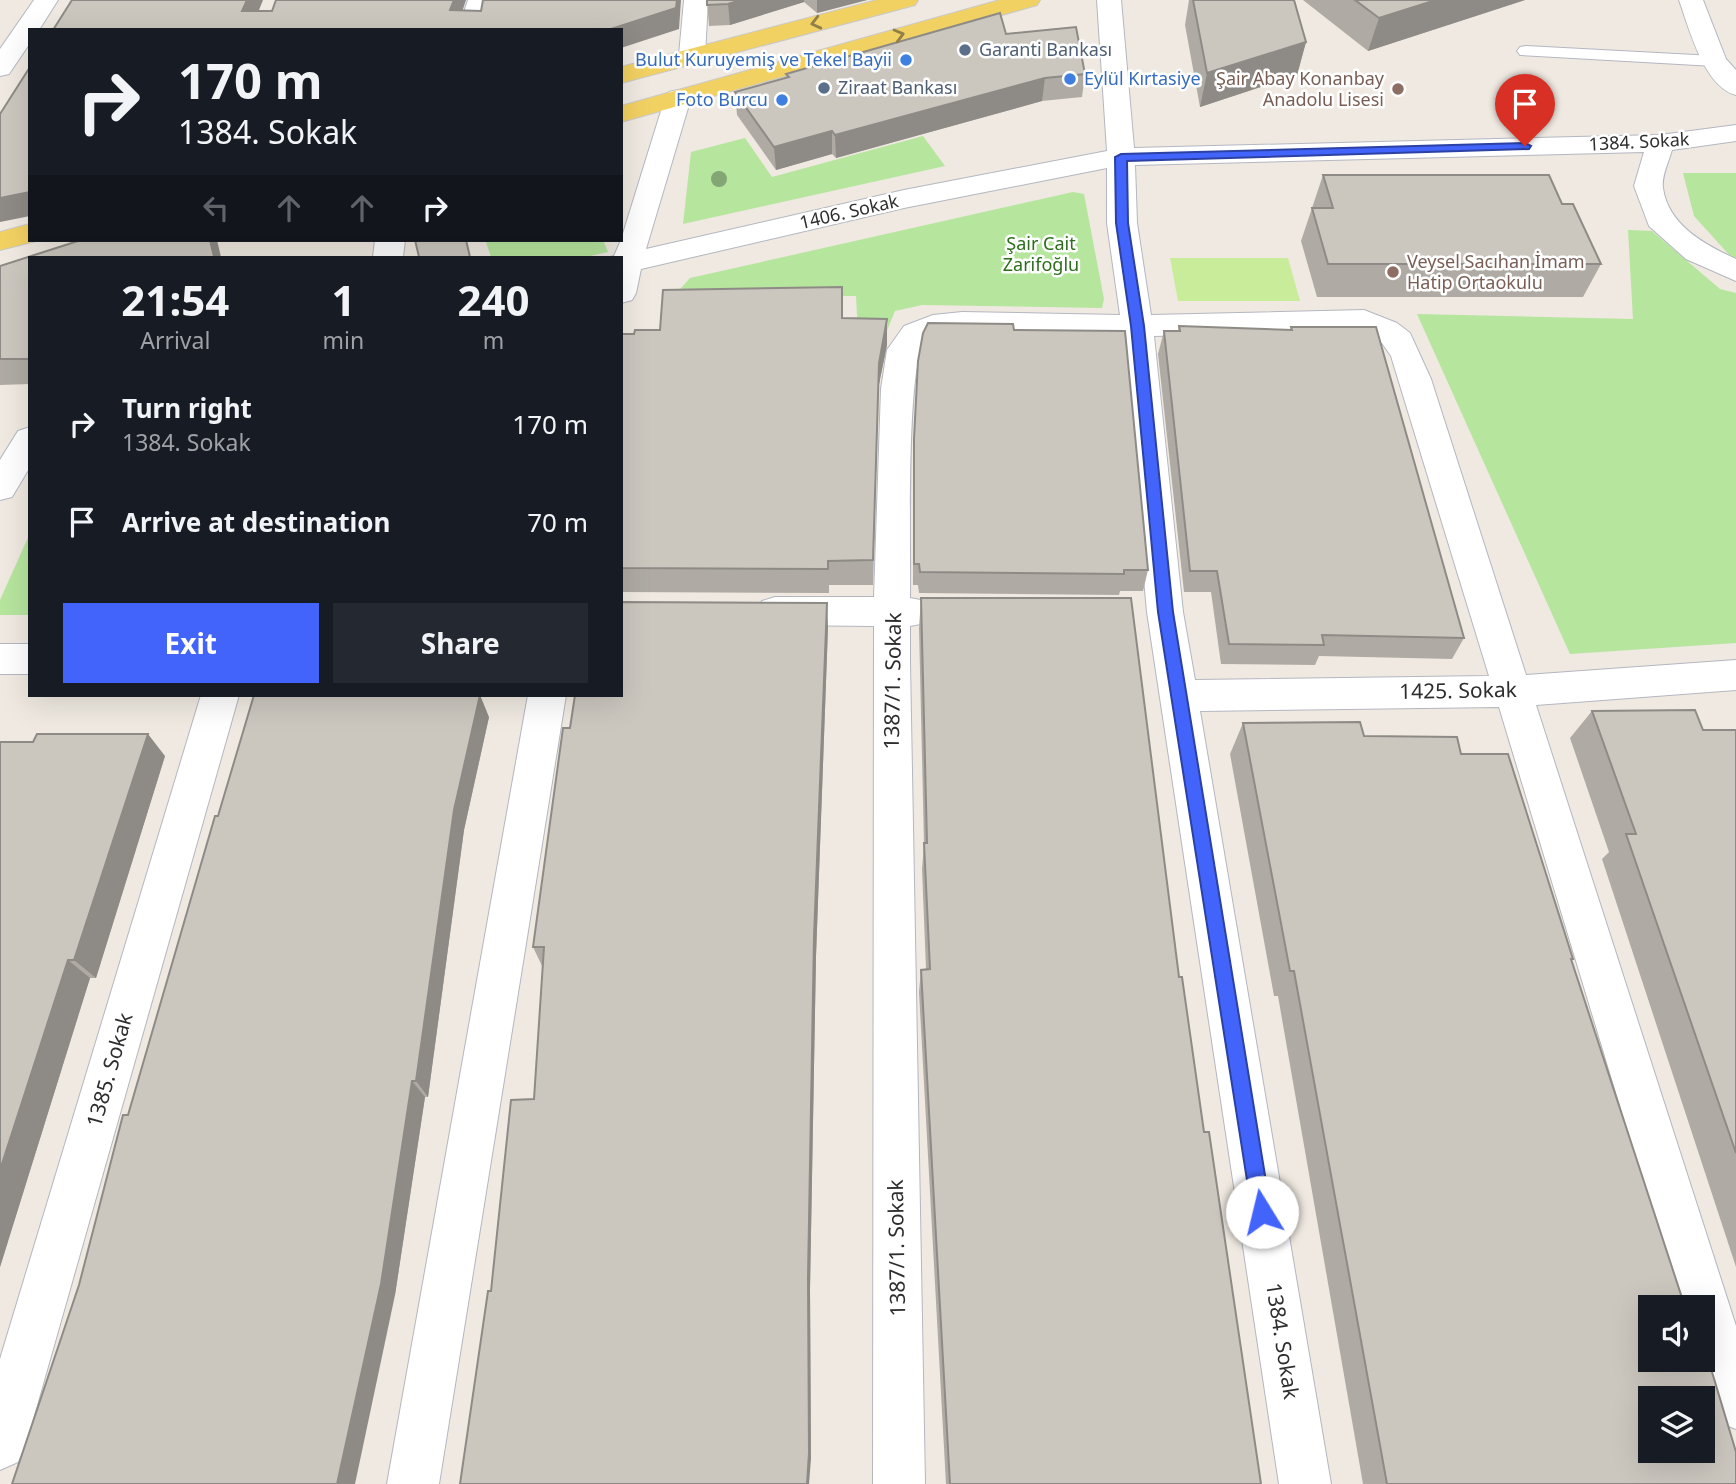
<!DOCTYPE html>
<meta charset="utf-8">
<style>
body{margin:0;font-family:"Noto Sans",sans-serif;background:#242831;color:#f1f3f6;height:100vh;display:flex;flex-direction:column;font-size:26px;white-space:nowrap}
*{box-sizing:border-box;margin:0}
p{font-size:23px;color:#9ea1a6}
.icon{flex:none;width:38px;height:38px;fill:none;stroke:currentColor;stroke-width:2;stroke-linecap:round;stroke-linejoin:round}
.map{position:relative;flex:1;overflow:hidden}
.details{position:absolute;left:28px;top:256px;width:595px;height:441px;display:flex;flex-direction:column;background:#171b24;border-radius:0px;box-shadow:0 7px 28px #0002}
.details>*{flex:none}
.hud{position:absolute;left:28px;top:28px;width:595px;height:214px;border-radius:0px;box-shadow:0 7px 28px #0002;background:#171b24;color:#f1f3f6;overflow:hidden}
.controls{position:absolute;left:1638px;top:1295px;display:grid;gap:14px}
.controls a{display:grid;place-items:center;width:77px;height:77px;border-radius:0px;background:#171b24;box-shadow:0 7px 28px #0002;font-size:35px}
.pin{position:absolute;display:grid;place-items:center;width:60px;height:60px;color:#fff;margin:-72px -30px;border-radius:50% 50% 50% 0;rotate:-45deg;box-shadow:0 0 7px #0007}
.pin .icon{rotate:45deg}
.me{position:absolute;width:77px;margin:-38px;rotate:351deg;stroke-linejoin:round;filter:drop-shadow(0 0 5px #0008)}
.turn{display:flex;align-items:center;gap:24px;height:147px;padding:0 35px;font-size:32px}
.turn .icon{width:91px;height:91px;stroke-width:2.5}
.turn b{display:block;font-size:49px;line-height:60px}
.lanes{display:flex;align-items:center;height:66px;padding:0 35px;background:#0003;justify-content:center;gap:35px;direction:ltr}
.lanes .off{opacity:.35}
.eta{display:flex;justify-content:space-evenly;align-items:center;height:119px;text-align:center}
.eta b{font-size:42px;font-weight:700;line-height:49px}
.cta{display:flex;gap:14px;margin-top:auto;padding:14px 35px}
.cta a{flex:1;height:80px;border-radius:0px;background:#4264fb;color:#fff;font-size:28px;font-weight:700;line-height:80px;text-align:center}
.cta a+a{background:#242831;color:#f1f3f6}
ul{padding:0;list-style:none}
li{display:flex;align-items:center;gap:21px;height:98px;padding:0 35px}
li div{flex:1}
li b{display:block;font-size:26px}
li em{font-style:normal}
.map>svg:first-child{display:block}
.green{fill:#b6e59e}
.pitch{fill:#c9ec9a}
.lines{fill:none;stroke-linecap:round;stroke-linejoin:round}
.lane-casing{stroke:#b4b7c1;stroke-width:2}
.street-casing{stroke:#b4b7c1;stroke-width:2}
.secondary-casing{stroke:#b4b7c1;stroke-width:2}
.primary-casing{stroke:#c9c9c9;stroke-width:2}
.lane{fill:#fff;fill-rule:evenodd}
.street{fill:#fff;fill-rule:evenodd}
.secondary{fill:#fff;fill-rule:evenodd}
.primary{fill:#f2d163;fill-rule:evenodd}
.tree{fill:#84a574}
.wall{fill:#afaba4}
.shaded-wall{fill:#8e8b86}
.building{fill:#cbc7bf;stroke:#8e8b86;stroke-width:2;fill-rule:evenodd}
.oneway{stroke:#908048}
.route{fill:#4264fb;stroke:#2b41a3;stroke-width:2}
.service-dot{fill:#5c6f8a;stroke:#fff;stroke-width:2.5}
.shop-dot{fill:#3f7fe0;stroke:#fff;stroke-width:2.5}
.education-dot{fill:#8d6e63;stroke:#fff;stroke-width:2.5}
.labels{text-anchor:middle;stroke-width:5;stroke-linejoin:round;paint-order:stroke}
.far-service-label{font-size:18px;fill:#4e5e75;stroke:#fff;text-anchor:start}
.far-shop-label{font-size:18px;fill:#366cbe;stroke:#fff;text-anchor:end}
.far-education-label{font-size:18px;fill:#785e54;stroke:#fff;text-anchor:end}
.far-street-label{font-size:18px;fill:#2e2e2e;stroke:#fff}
.far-park-label{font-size:18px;fill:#2c6e1b;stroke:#fff}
.street-label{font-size:21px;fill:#2e2e2e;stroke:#fff}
</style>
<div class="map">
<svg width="1736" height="1484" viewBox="0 0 1736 1484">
<rect width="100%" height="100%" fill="#efe9e1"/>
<g class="green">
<polygon points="923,136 945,166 683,224 691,152 745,138 772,177"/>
<polygon points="1683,173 1736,173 1736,259 1732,258 1694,216"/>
<polygon points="1073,192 1084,194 1104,299 1102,308 922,305 895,311 884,338 858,334 856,296 673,297 690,278"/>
<polygon points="1628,230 1652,231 1720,289 1736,293 1736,643 1570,654 1417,314 1633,319"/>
<polygon points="494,240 603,240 608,252 586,257 491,257 486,242"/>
<polygon points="30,533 30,615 0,615 0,600"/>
</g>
<polygon class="pitch" points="1170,258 1288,258 1300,301 1178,301"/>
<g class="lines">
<defs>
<polygon id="lane" points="1526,46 1714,56 1723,61 1714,66 1520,55 1517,51 1520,47"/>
<g id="street">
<polygon points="468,0 492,0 484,30 458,30"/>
<polygon points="684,0 708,0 705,55 701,61 692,63 683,61 679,55"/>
<path d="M1097,0h24l13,148 526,-13 76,-10v16l-64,9c-3,11 -11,27 -9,38 5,37 42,57 73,71v22l-50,-22 -37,-33 -15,-40 10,-34 -509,13 2,58 14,92 213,-5 33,13 13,10 21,46 95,296 210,-15v30l-200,15 200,621v103l-18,-7 -21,-62h6v-53h-22l-182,-600 -299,4 131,773h-52l-132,-872 -25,-276 -160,-4c-11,2 -27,1 -36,9 -21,18 -15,219 -16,257l21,4 5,10 -5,10 -21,4v36l15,822h-52l1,-858 -99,-1 -13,-4 -5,-10 5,-10 13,-4h99l7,-208 6,-39 17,-24 29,-11 29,-3 158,3 -13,-92v-55l-203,40 -263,61 -5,24 -4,7 -11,3v-46h-11l4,-1 7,-16 44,-142 4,-6 9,-2 9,2 4,6 -45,151 258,-59 203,-39zM1360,330l22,13 9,13 98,320 -294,4 -12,-68 -29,-276z"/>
<polygon points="375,240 405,240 403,257 373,257"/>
<polygon points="30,427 30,467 12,497 0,500 0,460 18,431"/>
<rect x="0" y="644" width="30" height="30"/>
<polygon points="201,695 239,695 26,1444 18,1462 0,1470 0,1359"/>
<polygon points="528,695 566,695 439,1484 387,1484"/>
</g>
<g id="secondary">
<polygon points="34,0 58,0 39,30 30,30 30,43 9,74 0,76 0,49"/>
<path d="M1679,0h24l23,59 10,11v25c-32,-8 -47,-67 -57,-95z"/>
</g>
<g id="primary">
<polygon points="877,0 918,0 915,5 621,83 621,67"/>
<polygon points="1000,0 1040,0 1037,5 621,122 621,106"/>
<polygon points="30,224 30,240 40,240 0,250 0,232"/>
</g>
</defs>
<use href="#lane" class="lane-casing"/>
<use href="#street" class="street-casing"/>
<use href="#secondary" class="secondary-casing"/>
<use href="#primary" class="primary-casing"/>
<use href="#lane" class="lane"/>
<use href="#street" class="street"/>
<use href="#secondary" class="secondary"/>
<use href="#primary" class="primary"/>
</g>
<circle class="tree" cx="719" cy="179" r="8"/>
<g class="wall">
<polygon points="707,0 867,0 817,13 804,2 730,25 709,26"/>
<polygon points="1189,0 1294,0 1306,42 1297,75 1200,107 1185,25"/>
<polygon points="1303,0 1525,0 1368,51"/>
<polygon points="1006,34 1085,74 1082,97 1042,101 836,158 832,154 776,170 737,115 735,92 787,78 786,74"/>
<polygon points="1323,175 1562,204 1601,264 1583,297 1317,297 1301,241"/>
<polygon points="30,257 30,384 0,385 0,266"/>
<polygon points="843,318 887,319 887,345 878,389 873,585 829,585 829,593 621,592 621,334 634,334 660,330"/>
<polygon points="1179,326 1290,330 1291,327 1464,638 1452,659 1319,656 1315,665 1221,664 1211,592 1184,592 1158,354 1164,331 1178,331"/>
<polygon points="1014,330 1148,570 1143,591 1120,591 1119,595 919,593 918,585 913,585 913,461 918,361"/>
<polygon points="921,598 1179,977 1261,1484 946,1484 919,992 921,970 926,969 922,869 924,844 919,628"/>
<polygon points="828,627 816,956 810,1289 811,1459 491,1291 534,1099 543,966 542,966 533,947 570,728"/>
<polygon points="1592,711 1703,730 1736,730 1736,1267 1602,859 1609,852 1570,738"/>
<polygon points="489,717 464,830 428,1097 425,1097 395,1295 79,1285 128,1115 218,816"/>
<polygon points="1243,723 1364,736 1461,754 1573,959 1571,961 1685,1307 1736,1484 1363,1484 1278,996 1274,996 1230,754"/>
<polygon points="0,742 165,756 96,978 90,978 0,1267"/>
</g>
<g class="shaded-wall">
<polygon points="247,0 263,0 251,30 242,11"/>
<polygon points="454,0 466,0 456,30 450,10"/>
<polygon points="677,0 681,0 679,29 621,48 621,30 608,30"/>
<polygon points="741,0 804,0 804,2 730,25 728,4"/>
<polygon points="817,0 867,0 817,13"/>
<polygon points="1436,0 1525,0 1368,51 1379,18"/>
<polygon points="1306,42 1297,75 1200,107 1207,73"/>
<polygon points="1045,78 1042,101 836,158 835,135"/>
<polygon points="832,131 832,154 776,170 774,147"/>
<polygon points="30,192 30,216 0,222 0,198"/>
<polygon points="210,240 217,240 221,257 214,257"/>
<polygon points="887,319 887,345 878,389 873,585 879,363"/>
<polygon points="827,603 828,627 816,956 810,1289 811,1459 809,1484 807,1484 808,1278 814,937"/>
<polygon points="480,695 489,717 464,830 428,1097 416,1081 454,810"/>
<polygon points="148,734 165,756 96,978 74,960"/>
<polygon points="68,960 90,978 0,1267 0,1170"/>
<polygon points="412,1081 425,1097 395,1295 355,1484 337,1484"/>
</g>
<g class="building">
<polygon points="72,0 247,0 242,11 272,11 276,0 454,0 450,10 481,11 483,0 677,0 676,8 608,30 53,30"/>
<polygon points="707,0 741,0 728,4 707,5"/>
<polygon points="1193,0 1294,0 1306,42 1207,73"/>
<polygon points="1355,0 1436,0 1379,18"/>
<polygon points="1000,13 1006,34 1076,27 1085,74 1045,78 835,135 832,131 774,147 735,92 789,77 786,74"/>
<polygon points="30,67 30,192 0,198 0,114"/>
<polygon points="1323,175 1549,175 1562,204 1573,204 1601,264 1328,264 1312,208 1333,208"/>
<polygon points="81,240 210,240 214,257 30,257 30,359 0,359 0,266"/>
<polygon points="415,240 466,240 470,257 419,257"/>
<polygon points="842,287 842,318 887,319 879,363 873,560 828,561 828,569 621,568 621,334 634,334 635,330 660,330 663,290"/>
<polygon points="928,323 1013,324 1014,330 1125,331 1148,570 1124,570 1124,574 920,572 919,564 914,564 914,439 918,361 923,333"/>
<polygon points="1179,326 1292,330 1291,327 1376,327 1464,638 1322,635 1324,645 1229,644 1217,571 1190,571 1164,331 1180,331"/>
<polygon points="921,598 1131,598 1179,977 1182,977 1204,1132 1209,1132 1261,1484 950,1484 921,970 930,969 924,843 927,843"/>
<polygon points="621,602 827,603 814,937 808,1278 809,1453 807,1484 460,1484 488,1291 491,1291 511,1100 534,1099 544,947 533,947 563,728 570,728 575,695 621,695"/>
<polygon points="254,695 480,695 454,810 416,1081 412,1081 381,1284 337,1484 12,1484 79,1285 123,1115 128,1115 215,816 218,816"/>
<polygon points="1695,710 1703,730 1736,730 1736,1153 1626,834 1636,834 1592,711"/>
<path d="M1360,722l4,14 93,1 4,17h47l65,205h-2l114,348h-35v53h53v-18l33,110v32h-349l-93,-513h-4l-47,-248zM1650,1398h53v53h-53z"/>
<polygon points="37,734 148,734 74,960 68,960 0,1170 0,742 33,742"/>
</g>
<defs><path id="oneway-chevron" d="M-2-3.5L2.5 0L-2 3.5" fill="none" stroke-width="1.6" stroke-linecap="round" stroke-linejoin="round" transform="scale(1.75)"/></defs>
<g class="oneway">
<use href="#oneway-chevron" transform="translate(816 23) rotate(166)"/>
<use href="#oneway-chevron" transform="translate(899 35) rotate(-15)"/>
</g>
<polygon class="route" points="1525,143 1531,146 1529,149 1127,161 1128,223 1144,326 1173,612 1271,1212 1269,1219 1262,1222 1255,1219 1252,1212 1158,612 1131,326 1116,223 1115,157 1121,154"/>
<g class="service-dot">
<circle cx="965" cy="50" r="7"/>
<circle cx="824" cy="88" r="7"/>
</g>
<g class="shop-dot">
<circle cx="906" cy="60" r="7"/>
<circle cx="1070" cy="79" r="7"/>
<circle cx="782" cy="100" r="7"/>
</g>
<g class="education-dot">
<circle cx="1398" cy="89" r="7"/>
<circle cx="1393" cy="272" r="7"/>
</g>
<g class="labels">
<g class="far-service-label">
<text x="979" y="56">Garanti Bankası</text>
<text x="838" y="94">Ziraat Bankası</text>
</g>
<g class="far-shop-label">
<text x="892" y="66">Bulut Kuruyemiş ve Tekel Bayii</text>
<text x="1084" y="85" text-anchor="start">Eylül Kırtasiye</text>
<text x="768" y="106">Foto Burcu</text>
</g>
<g class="far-education-label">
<text x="1384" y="85">Şair Abay Konanbay<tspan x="1384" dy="21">Anadolu Lisesi</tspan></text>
<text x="1407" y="268" text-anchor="start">Veysel Sacıhan İmam<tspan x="1407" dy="21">Hatip Ortaokulu</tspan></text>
</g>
<g class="far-street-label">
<text transform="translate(1639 142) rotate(-3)" y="6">1384. Sokak</text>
<text transform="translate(849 212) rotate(-13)" y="6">1406. Sokak</text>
</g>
<g class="far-park-label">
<text x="1041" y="250">Şair Cait<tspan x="1041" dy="21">Zarifoğlu</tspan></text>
</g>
<g class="street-label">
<text transform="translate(893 681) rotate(-89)" y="7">1387/1. Sokak</text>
<text transform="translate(1458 691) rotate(-1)" y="7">1425. Sokak</text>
<text transform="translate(110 1070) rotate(-74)" y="7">1385. Sokak</text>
<text transform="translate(897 1248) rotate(-91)" y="7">1387/1. Sokak</text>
<text transform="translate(1282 1341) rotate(81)" y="7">1384. Sokak</text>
</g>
</g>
</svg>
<div class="controls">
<a><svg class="icon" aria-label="sound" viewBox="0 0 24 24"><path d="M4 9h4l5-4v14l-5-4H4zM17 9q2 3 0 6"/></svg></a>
<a><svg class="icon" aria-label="layers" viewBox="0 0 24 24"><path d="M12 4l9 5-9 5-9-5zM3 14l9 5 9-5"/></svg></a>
</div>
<div class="pin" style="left:1525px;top:146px;background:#d93025"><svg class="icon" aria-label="arrive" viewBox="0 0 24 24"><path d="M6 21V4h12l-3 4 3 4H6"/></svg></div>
<svg class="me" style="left:1262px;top:1212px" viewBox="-20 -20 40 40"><circle r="19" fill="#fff"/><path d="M0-13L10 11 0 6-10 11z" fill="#4264fb"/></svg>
<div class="hud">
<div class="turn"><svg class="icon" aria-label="right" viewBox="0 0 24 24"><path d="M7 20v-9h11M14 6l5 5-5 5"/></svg><div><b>170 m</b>1384. Sokak</div></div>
<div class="lanes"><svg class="icon off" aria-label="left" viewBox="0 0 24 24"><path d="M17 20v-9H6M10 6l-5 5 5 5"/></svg><svg class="icon off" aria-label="ahead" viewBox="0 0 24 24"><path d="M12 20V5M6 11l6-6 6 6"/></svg><svg class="icon off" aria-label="ahead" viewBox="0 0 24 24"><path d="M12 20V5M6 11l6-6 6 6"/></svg><svg class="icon" aria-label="right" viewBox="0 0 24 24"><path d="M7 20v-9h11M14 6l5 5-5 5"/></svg></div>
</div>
<section class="details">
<div class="eta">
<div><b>21:54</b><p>Arrival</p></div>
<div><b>1</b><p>min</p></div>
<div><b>240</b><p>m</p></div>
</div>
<ul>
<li><svg class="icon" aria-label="right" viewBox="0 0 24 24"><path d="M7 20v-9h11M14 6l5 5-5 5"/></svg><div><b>Turn right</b><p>1384. Sokak</p></div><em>170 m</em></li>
<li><svg class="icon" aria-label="arrive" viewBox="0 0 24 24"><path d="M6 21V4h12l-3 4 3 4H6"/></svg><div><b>Arrive at destination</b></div><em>70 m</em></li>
</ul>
<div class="cta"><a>Exit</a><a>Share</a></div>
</section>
</div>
